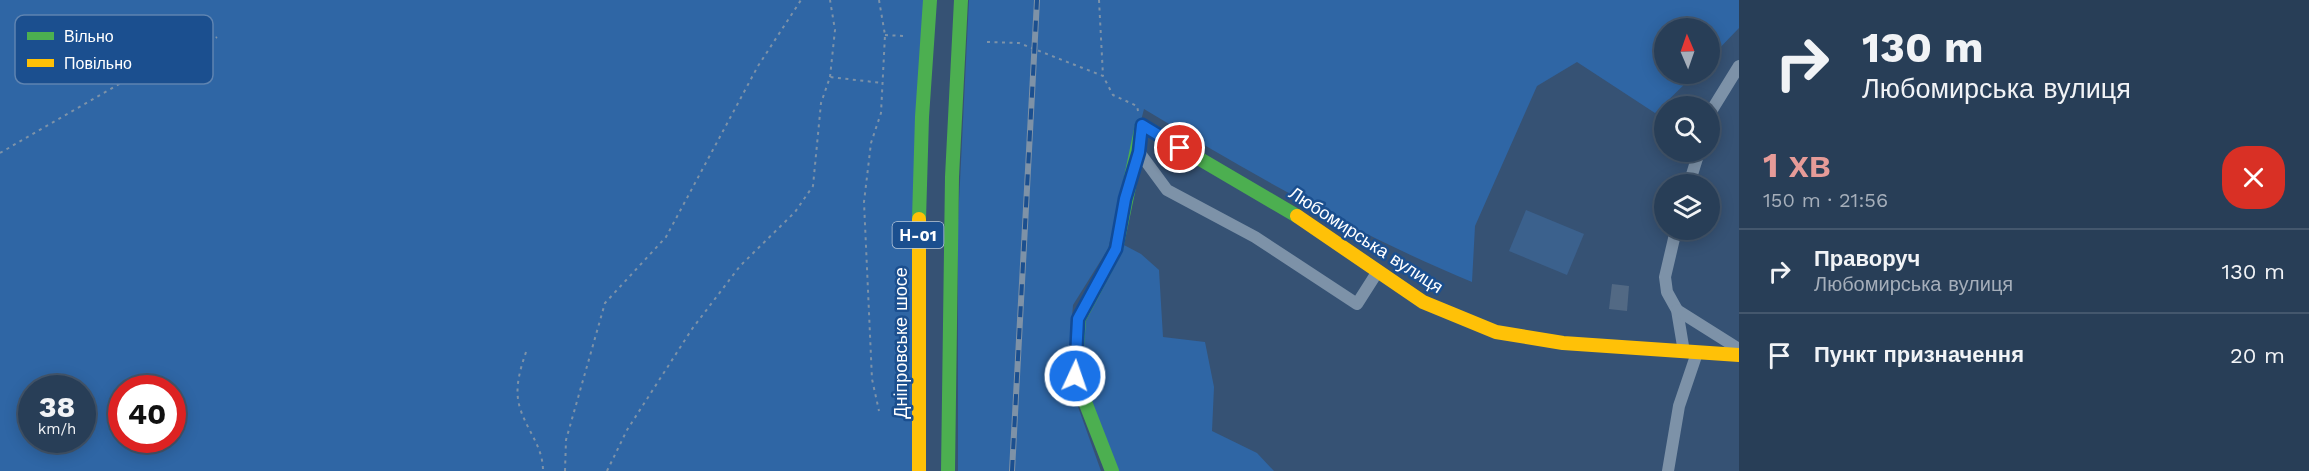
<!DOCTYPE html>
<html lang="uk">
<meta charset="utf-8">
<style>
body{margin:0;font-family:"Work Sans",sans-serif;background:#30455d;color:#f1f3f6;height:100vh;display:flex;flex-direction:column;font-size:22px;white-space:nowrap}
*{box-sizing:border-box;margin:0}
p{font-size:20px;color:#a5aeba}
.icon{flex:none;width:33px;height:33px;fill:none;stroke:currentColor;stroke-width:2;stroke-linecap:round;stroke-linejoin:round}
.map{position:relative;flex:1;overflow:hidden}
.drawer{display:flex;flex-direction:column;background:#283e57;width:570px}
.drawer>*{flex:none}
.banner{background:#283e57;color:#f1f3f6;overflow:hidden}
.needle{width:39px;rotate:358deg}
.tools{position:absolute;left:1654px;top:18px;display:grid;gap:12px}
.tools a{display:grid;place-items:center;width:66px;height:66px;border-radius:50%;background:#283e57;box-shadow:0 3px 15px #0003,0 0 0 2px #44576d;font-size:30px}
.speed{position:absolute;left:18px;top:375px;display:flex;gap:12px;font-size:30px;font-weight:700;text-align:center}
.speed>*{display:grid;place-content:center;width:78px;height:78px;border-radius:50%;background:#283e57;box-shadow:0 3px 15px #0003,0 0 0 2px #44576d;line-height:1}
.speed small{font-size:15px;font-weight:400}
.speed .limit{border:9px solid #d22;background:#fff;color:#111}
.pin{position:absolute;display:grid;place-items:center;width:51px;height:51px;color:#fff;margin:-26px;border:3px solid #fff;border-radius:50%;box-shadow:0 2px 6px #0007}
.me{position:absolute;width:66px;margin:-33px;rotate:3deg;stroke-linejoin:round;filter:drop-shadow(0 0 4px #0008)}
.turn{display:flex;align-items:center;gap:21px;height:126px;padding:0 24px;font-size:27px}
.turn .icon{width:78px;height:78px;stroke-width:2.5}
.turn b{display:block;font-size:42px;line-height:51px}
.round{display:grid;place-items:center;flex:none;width:63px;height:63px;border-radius:24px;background:#30455d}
.head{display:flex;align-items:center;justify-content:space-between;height:102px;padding:0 24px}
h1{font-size:36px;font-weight:700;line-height:45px;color:#e69b98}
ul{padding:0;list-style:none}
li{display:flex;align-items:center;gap:18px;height:84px;padding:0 24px;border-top:2px solid #44576d}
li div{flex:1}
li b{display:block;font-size:22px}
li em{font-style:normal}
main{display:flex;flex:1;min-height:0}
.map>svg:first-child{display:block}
.green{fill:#2f66a5;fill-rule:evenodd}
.water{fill:#3b618d}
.building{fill:#526984}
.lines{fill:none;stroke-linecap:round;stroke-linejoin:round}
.path{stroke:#7d92a8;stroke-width:2;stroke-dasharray:3 4.5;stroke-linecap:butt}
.street{stroke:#7d92a8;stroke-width:12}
.fast{stroke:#4caf50;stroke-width:14}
.slow{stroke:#ffc107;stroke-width:14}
.rail-casing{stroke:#7e92a7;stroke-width:6}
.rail{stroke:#1b4f8f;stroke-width:4;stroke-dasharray:11;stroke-linecap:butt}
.route-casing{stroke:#114b97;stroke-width:15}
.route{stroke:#1a73e8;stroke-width:10}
.labels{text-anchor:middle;stroke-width:5;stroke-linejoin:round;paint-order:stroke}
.shield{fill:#1b4f8f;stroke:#bbcadd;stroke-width:1.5}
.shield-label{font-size:16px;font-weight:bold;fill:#fff}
.street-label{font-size:18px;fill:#fff;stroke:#1b4f8f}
.key{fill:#1b4f8f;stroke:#5f84b1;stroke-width:1.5}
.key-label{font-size:16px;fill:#fff}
</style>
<main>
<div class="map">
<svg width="1739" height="471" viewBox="0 0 1739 471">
<rect width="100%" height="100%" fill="#365274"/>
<g class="green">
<path d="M0,0h929l-12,471h-917zM32,388h50v52h-50zM122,388h50v52h-50z"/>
<path d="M969,0h770v28l-29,30v-30h-45v46h30l-40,39 -78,-51 -40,24 -62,140 -3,56c-114,-47 -222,-109 -328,-173l-36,140 -35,56 -6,71 34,95h-143v-249z"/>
<polygon points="1124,245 1141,254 1159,270 1163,337 1205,342 1214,387 1212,431 1257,453 1274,471 1113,471 1081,378 1085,323"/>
</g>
<polygon class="water" points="1526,210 1584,234 1567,275 1509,251"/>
<polygon class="building" points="1612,284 1629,286 1627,311 1609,309"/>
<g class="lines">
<g class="path">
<polyline points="879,0 885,35 881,113 871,143 864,202 872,379 879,411"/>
<polyline points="1099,0 1103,76"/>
<polyline points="885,35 903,36"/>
<polyline points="987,42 1019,43 1103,76 1113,95 1137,106 1138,111"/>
<polyline points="830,77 835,30 830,0"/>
<polyline points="0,153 121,83 158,78 217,37"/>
<path d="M526,352c-6,18 -12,37 -6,56 7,23 23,38 23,63"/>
<polyline points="565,471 566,440 605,303 666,237 758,66 801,0"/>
<polyline points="607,471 627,430 692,329 740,266 795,212 813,186 821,103 830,77 882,83"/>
</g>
<g class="street">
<polyline points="1710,113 1739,66"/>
<polyline points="1139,152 1167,190 1255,237 1357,304 1378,271"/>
<polyline points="1689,184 1699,152"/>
<polyline points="1676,230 1665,277 1667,292 1677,310 1684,352"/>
<polyline points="1677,310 1739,349"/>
<polyline points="1668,471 1679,406 1697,353"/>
</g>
<g class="fast">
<polyline points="919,219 922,117 930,0"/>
<polyline points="948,471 952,177 961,0"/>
<polyline points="1112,471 1075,376 1079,319 1116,249 1142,125 1297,216"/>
</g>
<g class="slow">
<polyline points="1297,216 1423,302 1496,332 1563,343 1739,355"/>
<polyline points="919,219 919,471"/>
</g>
<defs>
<polyline id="rail" points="1012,471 1037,0"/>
</defs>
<use href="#rail" class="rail-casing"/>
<use href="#rail" class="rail"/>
</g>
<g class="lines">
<defs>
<polyline id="route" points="1075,376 1078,319 1116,249 1125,199 1139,152 1142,125 1180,148"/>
</defs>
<use href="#route" class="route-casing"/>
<use href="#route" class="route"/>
</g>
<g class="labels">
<rect class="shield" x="892.5" y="222" width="51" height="26" rx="4.5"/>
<g class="shield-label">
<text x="918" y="241">Н-01</text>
</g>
<g class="street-label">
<text transform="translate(1366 240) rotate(33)" y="6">Любомирська вулиця</text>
<text transform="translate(901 343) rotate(-90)" y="6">Дніпровське шосе</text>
</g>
</g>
<rect x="15" y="15" width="198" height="69" rx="9" class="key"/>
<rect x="27" y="32" width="27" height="8" fill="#4caf50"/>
<rect x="27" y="59" width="27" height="8" fill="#ffc107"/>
<g class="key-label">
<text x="64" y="42">Вільно</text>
<text x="64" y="69">Повільно</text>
</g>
</svg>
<div class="tools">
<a><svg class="needle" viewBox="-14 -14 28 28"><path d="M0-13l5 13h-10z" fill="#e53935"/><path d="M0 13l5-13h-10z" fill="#a5aeba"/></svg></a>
<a><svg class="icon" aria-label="search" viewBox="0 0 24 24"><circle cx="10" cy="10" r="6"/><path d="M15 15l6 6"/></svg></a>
<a><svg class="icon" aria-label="layers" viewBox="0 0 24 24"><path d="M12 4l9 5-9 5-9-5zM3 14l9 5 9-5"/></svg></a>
</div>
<div class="speed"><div>38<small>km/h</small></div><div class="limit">40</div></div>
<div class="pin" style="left:1180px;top:148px;background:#d93025"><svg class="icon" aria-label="arrive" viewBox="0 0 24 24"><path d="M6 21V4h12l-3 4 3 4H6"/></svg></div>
<svg class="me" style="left:1075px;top:376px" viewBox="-20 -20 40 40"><circle r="17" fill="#1a73e8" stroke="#fff" stroke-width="3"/><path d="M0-11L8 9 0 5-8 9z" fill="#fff"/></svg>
</div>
<section class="drawer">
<div class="banner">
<div class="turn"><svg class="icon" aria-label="right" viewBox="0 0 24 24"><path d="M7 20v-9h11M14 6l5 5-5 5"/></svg><div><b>130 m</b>Любомирська вулиця</div></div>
</div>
<div class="head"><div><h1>1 хв</h1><p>150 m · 21:56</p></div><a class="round" style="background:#d93025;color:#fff"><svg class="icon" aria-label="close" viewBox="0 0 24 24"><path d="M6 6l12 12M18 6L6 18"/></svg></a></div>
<ul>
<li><svg class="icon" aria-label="right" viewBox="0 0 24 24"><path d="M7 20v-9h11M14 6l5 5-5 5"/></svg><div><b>Праворуч</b><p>Любомирська вулиця</p></div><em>130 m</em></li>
<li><svg class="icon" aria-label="arrive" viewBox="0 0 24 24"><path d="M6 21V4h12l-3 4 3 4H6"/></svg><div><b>Пункт призначення</b></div><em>20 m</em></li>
</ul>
</section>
</main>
